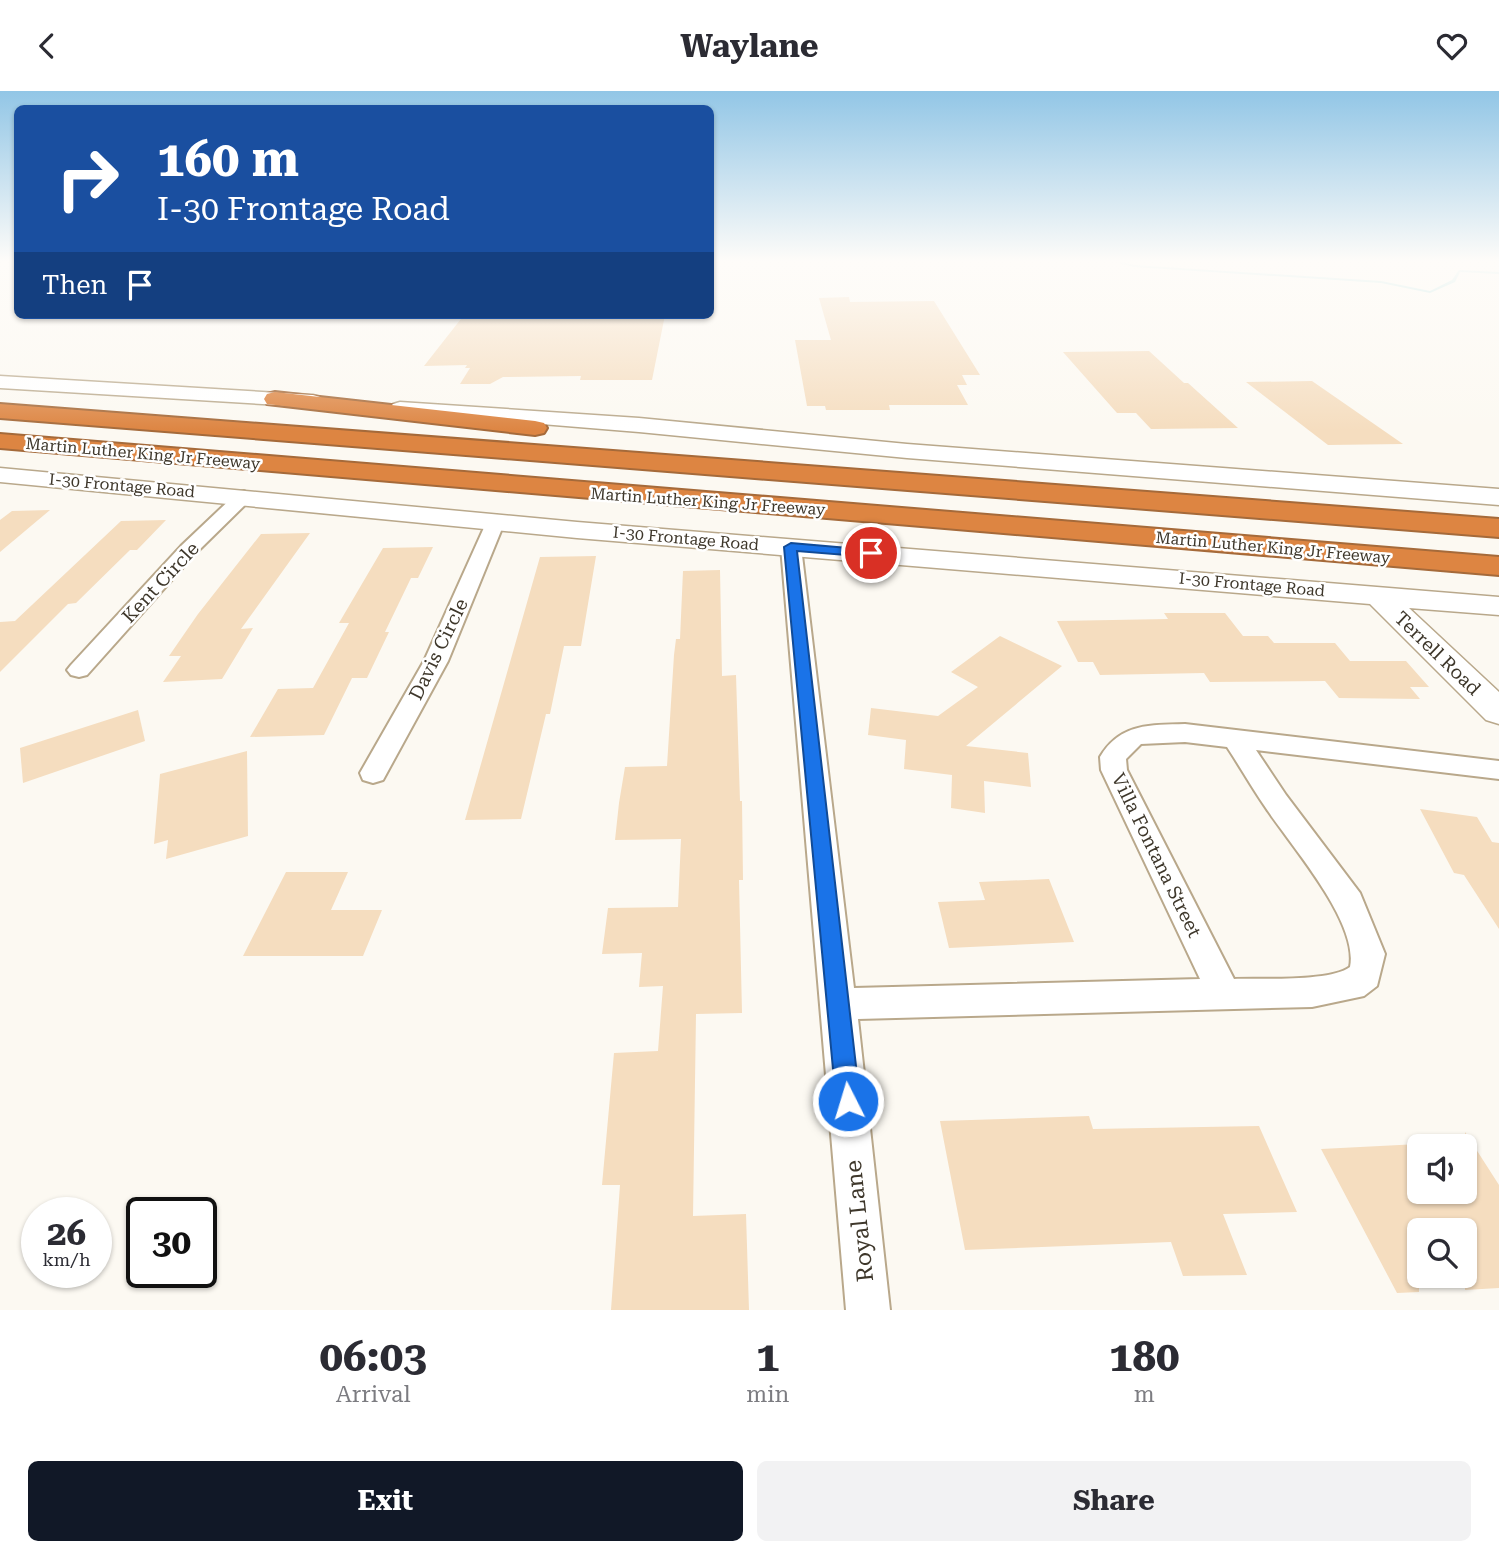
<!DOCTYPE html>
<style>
body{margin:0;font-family:"Roboto Serif",serif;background:#f2f2f3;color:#2b2b33;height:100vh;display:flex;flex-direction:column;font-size:26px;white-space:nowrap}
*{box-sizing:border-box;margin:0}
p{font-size:23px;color:#7c7c81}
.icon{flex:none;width:38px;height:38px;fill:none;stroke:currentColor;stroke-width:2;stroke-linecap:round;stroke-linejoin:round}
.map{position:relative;height:1219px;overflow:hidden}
.details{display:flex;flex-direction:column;background:#fff;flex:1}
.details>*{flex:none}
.guide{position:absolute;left:14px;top:14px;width:700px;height:214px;border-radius:10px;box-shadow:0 2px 5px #0004;background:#1a4fa0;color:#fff;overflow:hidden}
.fabs{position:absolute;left:1407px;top:1043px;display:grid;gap:14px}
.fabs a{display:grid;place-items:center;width:70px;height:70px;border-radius:10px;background:#fff;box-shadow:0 2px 5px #0004;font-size:35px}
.speed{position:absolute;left:21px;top:1106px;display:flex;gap:14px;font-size:35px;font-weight:700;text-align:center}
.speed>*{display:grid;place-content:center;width:91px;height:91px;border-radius:50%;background:#fff;box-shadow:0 2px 5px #0004;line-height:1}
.speed small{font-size:18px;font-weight:400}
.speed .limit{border:4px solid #111;border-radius:10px;background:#fff;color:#111}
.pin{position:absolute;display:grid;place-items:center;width:60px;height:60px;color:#fff;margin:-30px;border:4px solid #fff;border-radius:50%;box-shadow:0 2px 7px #0007}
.me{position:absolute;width:77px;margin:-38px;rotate:355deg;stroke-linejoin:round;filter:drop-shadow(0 0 5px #0008)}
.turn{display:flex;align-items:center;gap:24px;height:147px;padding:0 28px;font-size:32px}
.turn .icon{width:91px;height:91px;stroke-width:2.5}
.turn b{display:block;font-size:49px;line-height:60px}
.then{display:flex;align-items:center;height:66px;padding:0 28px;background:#0003;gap:14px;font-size:26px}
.eta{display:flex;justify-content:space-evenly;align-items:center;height:119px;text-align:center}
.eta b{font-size:42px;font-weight:700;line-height:49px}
.action{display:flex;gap:14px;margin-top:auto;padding:14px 28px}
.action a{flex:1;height:80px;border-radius:10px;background:#111827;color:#fff;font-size:28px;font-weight:700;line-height:80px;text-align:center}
.action a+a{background:#f2f2f3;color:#2b2b33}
header{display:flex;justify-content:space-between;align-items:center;height:91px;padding:0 28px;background:#fff;font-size:32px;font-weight:700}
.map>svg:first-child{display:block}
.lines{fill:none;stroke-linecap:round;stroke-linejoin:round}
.stream{fill:#b2e1e2;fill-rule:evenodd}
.building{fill:#f5ddbf}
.street-casing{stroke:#b9a88b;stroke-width:4}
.secondary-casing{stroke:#b9a88b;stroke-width:3}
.highway-casing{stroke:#a56a3a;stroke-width:4}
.street{fill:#fff;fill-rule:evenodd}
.secondary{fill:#fff;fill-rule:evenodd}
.highway{fill:#dd8542;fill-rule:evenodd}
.route{fill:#1a73e8;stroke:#114b97;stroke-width:2}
.labels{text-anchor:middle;stroke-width:5;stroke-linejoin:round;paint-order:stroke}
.far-street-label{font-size:16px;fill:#3e372b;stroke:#fff}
.street-label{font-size:19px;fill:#3e372b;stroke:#fff}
.near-street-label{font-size:23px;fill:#3e372b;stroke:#fff}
</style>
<header><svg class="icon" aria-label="back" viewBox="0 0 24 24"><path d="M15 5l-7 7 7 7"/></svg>Waylane<svg class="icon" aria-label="heart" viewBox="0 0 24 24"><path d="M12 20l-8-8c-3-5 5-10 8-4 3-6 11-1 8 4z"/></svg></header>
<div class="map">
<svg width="1499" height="1219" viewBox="0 0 1499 1219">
<rect width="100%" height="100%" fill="#fcf9f2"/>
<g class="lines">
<polygon class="stream" points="1114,169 1134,174 1381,190 1430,200 1452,189 1459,179 1499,181 1499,183 1460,181 1455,191 1430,202 1381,192 1134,176 1106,169"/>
</g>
<g class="building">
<polygon points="849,206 850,211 934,210 980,284 962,284 967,294 957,294 968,314 889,314 890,319 826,319 825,315 807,315 795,249 831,249 819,207"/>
<polygon points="464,224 665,224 652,289 580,289 581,285 503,286 490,293 460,293 470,277 465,277 467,274 424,275"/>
<polygon points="1149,260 1184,292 1188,292 1238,337 1151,338 1136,322 1117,322 1063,261"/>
<polygon points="1312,290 1403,353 1328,354 1246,291"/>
<polygon points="50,419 0,461 0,429 12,420"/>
<polygon points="166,429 137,459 130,459 76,512 68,513 0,581 0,531 15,530 121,430"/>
<polygon points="310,442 241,538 253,537 222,588 163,591 181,565 169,565 198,523 261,443"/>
<polygon points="433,456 418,487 411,487 385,541 389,541 367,587 352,587 324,644 250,646 278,598 313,597 349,532 339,532 383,457"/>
<polygon points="596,465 581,555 564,555 550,623 546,623 521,728 465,729 540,466"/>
<polygon points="720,479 722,585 736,584 740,710 742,710 743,789 739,789 742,922 696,923 693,1125 746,1123 749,1219 611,1219 620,1094 602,1094 614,962 658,960 663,895 639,896 642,862 602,863 608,817 678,816 681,748 615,749 619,712 625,676 667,675 674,564 676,548 680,548 683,480"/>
<polygon points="1164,522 1225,522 1243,545 1268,545 1274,552 1335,552 1350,570 1406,570 1429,596 1410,596 1420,608 1339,607 1325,590 1210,591 1204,582 1100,584 1093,571 1078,571 1057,530 1168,528"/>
<polygon points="1000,545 1062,575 966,655 1028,662 1031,696 984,690 985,722 951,717 952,684 904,678 906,649 868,644 871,617 938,625 978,596 951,581"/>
<polygon points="138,619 145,650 23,692 20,657"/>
<polygon points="247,660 248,745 166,768 168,749 154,753 160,683"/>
<polygon points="1420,718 1477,726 1492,751 1499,752 1499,838 1464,784 1454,782"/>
<polygon points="286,781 348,781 331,819 382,819 363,865 243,865"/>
<polygon points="1049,788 1074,851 949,857 938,811 985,809 979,791"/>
<polygon points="1089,1025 1093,1038 1259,1035 1297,1121 1223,1123 1247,1184 1183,1185 1171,1151 965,1159 940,1030"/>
<polygon points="1465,1041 1499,1094 1499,1197 1465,1199 1465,1139 1419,1139 1419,1201 1397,1202 1321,1058 1419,1053 1419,1101 1465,1101"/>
</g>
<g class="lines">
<defs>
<g id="street">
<polygon points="244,400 253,405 250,409 195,463 87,584 79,586 71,584 67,579 71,574 181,455 238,401"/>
<polygon points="496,424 505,430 448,570 383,689 373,692 363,689 360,682 424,570 487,430"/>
<path d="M791,450l10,6 53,441 346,-9 -99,-209 -1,-13c20,-34 50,-32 85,-33l314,37v18l-243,-29 30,45 74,98 25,61 -8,32 -13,10 -52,11 -454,12 32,291h-44l-65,-763zM1185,651l42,5c14,21 26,43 41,64 25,37 91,112 82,156 -20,15 -90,11 -116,12l-107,-209 -1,-11 15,-15z"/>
</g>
<g id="secondary">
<polygon points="0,285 313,304 320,306 323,310 320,314 313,316 0,297"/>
<polygon points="400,311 639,327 907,353 1499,398 1499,414 907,367 639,341 393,321 389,317 393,313"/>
<polygon points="0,377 577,431 1499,506 1499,524 1409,517 1499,601 1499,633 1486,629 1370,513 577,447 0,391"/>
</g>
<g id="highway">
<polygon points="275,301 535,330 544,332 547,337 544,342 535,344 267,313 264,308 267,303"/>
<polygon points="0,313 1499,428 1499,446 0,327"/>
<polygon points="0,343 1499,466 1499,484 0,357"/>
</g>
</defs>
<use href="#street" class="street-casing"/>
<use href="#secondary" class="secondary-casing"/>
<use href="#highway" class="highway-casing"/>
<use href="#street" class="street"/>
<use href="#secondary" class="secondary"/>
<use href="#highway" class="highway"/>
</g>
<linearGradient id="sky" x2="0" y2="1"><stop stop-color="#92c6e6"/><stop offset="0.5" stop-color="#fefcf9"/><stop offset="1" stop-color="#fefcf9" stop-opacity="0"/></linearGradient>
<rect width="1499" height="340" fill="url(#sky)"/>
<polygon class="route" points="791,452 871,459 877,462 871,466 797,460 860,1010 857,1018 848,1022 839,1018 836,1010 784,456"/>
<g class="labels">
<g class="far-street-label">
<text transform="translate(143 362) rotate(5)" y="6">Martin Luther King Jr Freeway</text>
<text transform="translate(122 394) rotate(5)" y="6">I-30 Frontage Road</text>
<text transform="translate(708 410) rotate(4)" y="6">Martin Luther King Jr Freeway</text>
<text transform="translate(686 447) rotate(5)" y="6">I-30 Frontage Road</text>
<text transform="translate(1273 456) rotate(5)" y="6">Martin Luther King Jr Freeway</text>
<text transform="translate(1252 493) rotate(5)" y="6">I-30 Frontage Road</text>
</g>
<g class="street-label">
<text transform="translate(160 491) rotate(-47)" y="7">Kent Circle</text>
<text transform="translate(438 558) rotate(-64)" y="7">Davis Circle</text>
<text transform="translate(1438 562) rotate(44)" y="7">Terrell Road</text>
<text transform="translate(1157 764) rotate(64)" y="7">Villa Fontana Street</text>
</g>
<g class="near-street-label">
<text transform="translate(859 1130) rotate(-96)" y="8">Royal Lane</text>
</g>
</g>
</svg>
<div class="fabs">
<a><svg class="icon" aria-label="sound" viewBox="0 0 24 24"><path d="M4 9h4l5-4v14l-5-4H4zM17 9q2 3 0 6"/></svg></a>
<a><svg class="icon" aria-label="search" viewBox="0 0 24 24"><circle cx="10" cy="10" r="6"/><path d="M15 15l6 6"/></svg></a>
</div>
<div class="speed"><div>26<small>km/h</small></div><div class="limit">30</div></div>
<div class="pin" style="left:871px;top:462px;background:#d93025"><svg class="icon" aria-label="arrive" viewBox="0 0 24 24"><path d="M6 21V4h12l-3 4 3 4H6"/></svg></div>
<svg class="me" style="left:848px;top:1010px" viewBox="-20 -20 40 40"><circle r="17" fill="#1a73e8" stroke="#fff" stroke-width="3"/><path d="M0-11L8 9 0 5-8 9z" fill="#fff"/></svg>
<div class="guide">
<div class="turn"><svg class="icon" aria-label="right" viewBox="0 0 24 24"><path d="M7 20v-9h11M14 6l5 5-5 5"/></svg><div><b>160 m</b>I-30 Frontage Road</div></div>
<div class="then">Then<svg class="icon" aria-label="arrive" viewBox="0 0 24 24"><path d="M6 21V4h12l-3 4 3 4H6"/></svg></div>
</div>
</div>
<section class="details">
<div class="eta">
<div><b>06:03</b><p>Arrival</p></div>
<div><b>1</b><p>min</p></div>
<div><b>180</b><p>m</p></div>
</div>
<div class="action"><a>Exit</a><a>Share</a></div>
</section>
